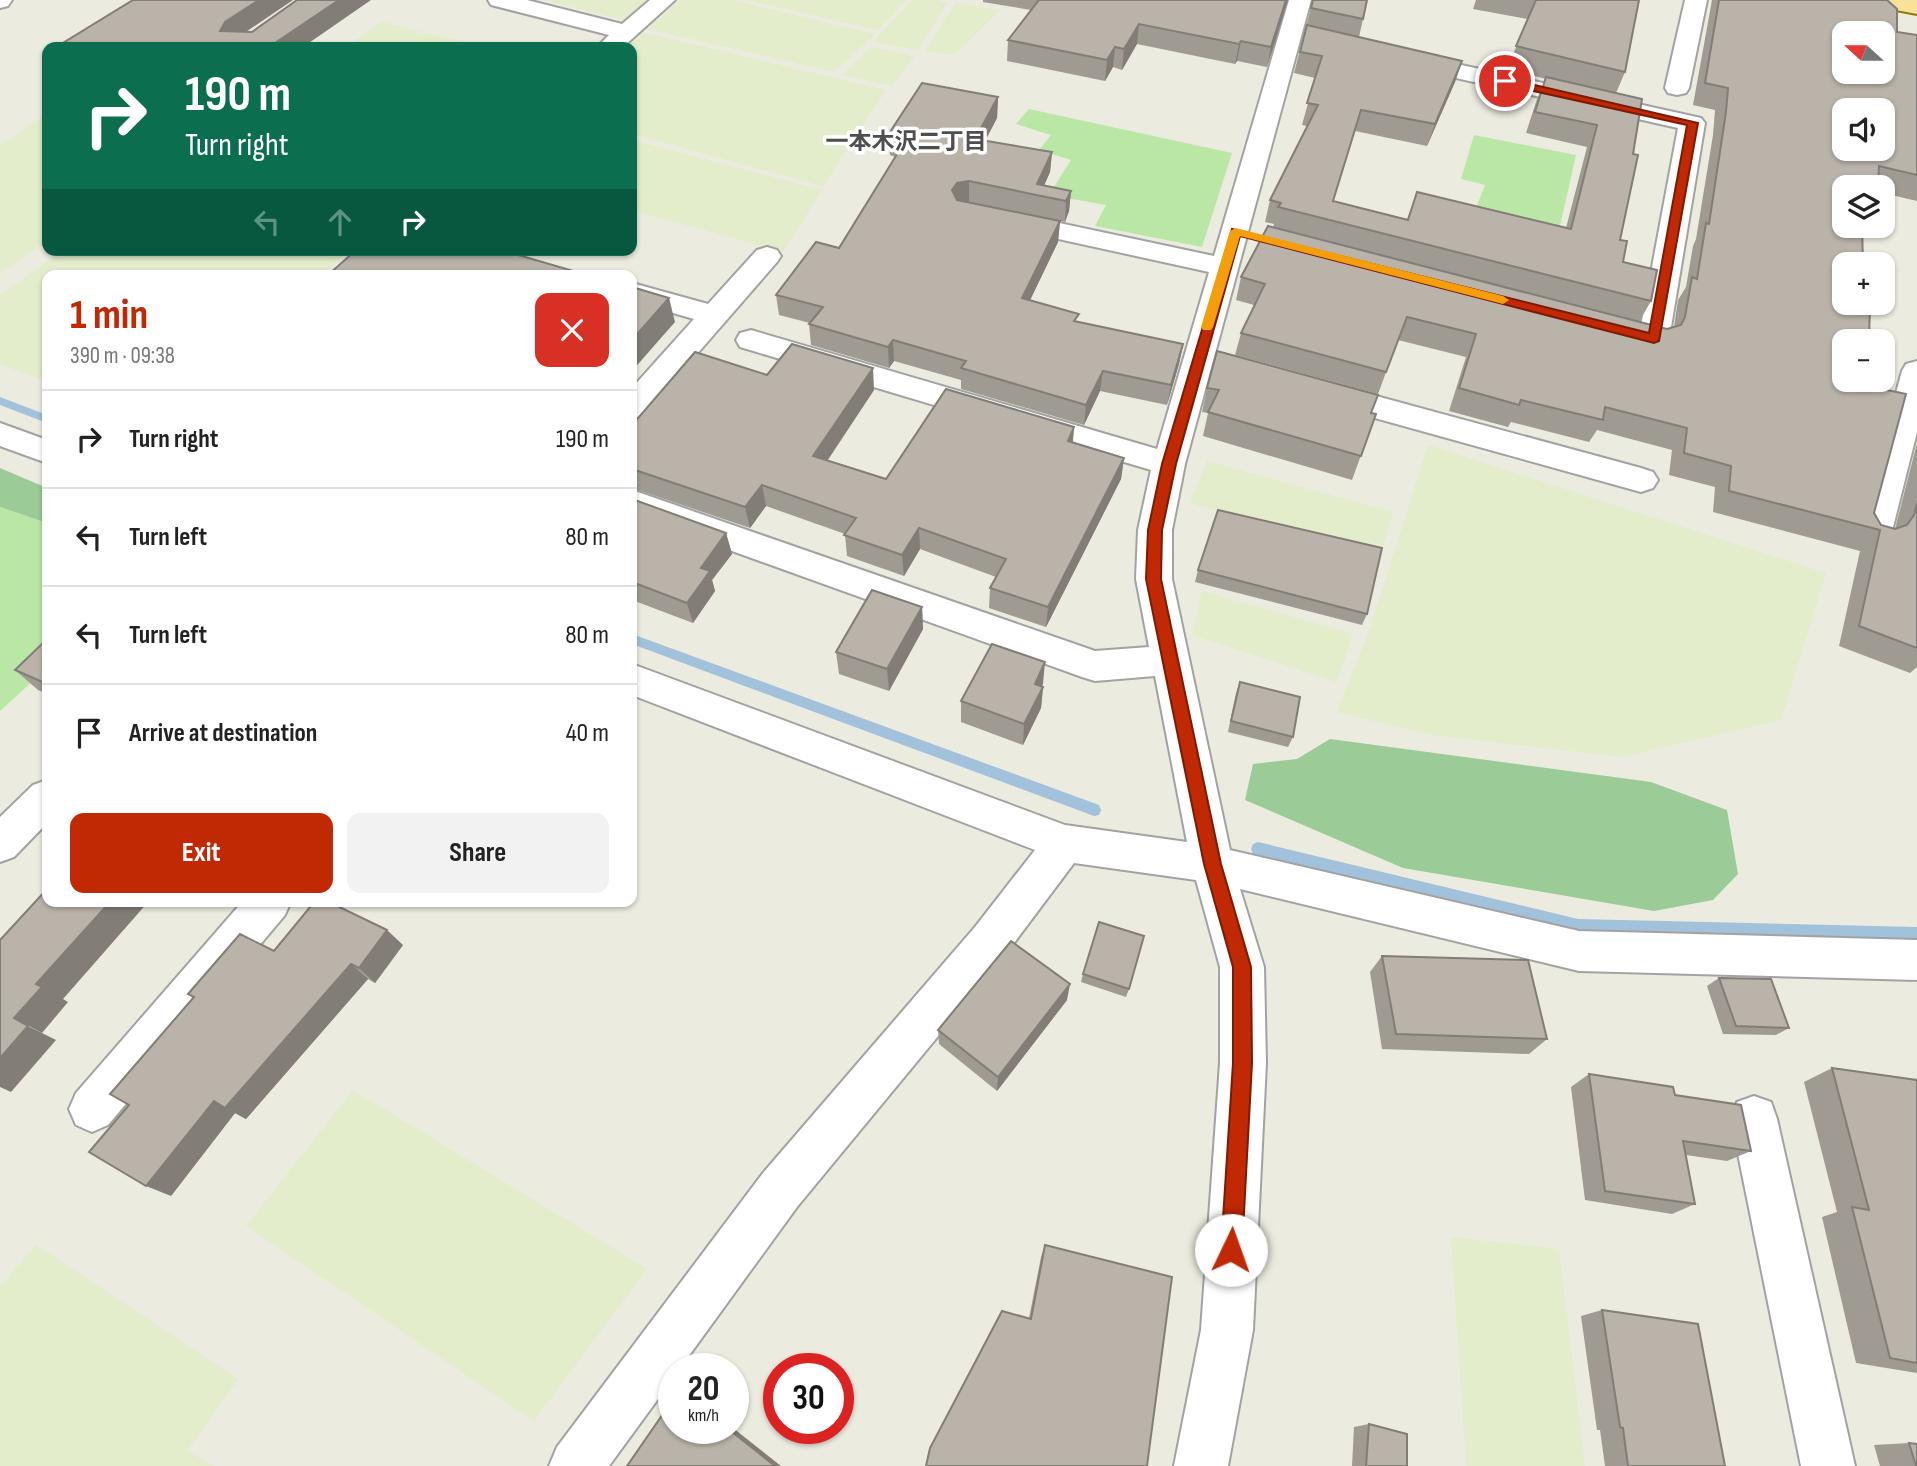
<!DOCTYPE html>
<meta charset="utf-8">
<style>
body{margin:0;font-family:"Sofia Sans Condensed","Noto Sans JP",sans-serif;background:#f2f2f2;color:#222;height:100vh;display:flex;flex-direction:column;font-size:26px;white-space:nowrap}
*{box-sizing:border-box;margin:0}
p{font-size:23px;color:#767676}
.icon{flex:none;width:38px;height:38px;fill:none;stroke:currentColor;stroke-width:2;stroke-linecap:round;stroke-linejoin:round}
.map{position:relative;flex:1;overflow:hidden}
.sheet{position:absolute;left:42px;top:270px;width:595px;height:637px;display:flex;flex-direction:column;background:#fff;border-radius:14px;box-shadow:0 2px 5px #0004}
.sheet>*{flex:none}
.hud{position:absolute;left:42px;top:42px;width:595px;height:214px;border-radius:14px;box-shadow:0 2px 5px #0004;background:#0b6e4f;color:#fff;overflow:hidden}
.needle{width:46px;rotate:291deg}
.controls{position:absolute;left:1832px;top:21px;display:grid;gap:14px}
.controls a{display:grid;place-items:center;width:63px;height:63px;border-radius:14px;background:#fff;box-shadow:0 2px 5px #0004;font-size:35px}
.speed{position:absolute;left:658px;top:1353px;display:flex;gap:14px;font-size:35px;font-weight:700;text-align:center}
.speed>*{display:grid;place-content:center;width:91px;height:91px;border-radius:50%;background:#fff;box-shadow:0 2px 5px #0004;line-height:1}
.speed small{font-size:18px;font-weight:400}
.speed .limit{border:10px solid #d22;background:#fff;color:#111}
.pin{position:absolute;display:grid;place-items:center;width:60px;height:60px;color:#fff;margin:-30px;border:4px solid #fff;border-radius:50%;box-shadow:0 2px 7px #0007}
.me{position:absolute;width:77px;margin:-38px;rotate:3deg;stroke-linejoin:round;filter:drop-shadow(0 0 5px #0008)}
.turn{display:flex;align-items:center;gap:24px;height:147px;padding:0 28px;font-size:32px}
.turn .icon{width:91px;height:91px;stroke-width:2.5}
.turn b{display:block;font-size:49px;line-height:60px}
.lanes{display:flex;align-items:center;height:66px;padding:0 28px;background:#0003;justify-content:center;gap:35px;direction:ltr}
.lanes .off{opacity:.35}
.round{display:grid;place-items:center;flex:none;width:74px;height:74px;border-radius:14px;background:#f2f2f2}
.headline{display:flex;align-items:center;justify-content:space-between;height:119px;padding:0 28px}
h1{font-size:42px;font-weight:700;line-height:52px;color:#c12804}
.action{display:flex;gap:14px;margin-top:auto;padding:14px 28px}
.action a{flex:1;height:80px;border-radius:14px;background:#c12804;color:#fff;font-size:28px;font-weight:700;line-height:80px;text-align:center}
.action a+a{background:#f2f2f2;color:#222}
ul{padding:0;list-style:none}
li{display:flex;align-items:center;gap:21px;height:98px;padding:0 28px;border-top:2px solid #e0e0e0}
li div{flex:1}
li b{display:block;font-size:26px}
li em{font-style:normal}
.map>svg:first-child{display:block}
.farmland{fill:#e3eccb}
.grass{fill:#bae7a6}
.forest{fill:#9bcb96}
.lines{fill:none;stroke-linecap:round;stroke-linejoin:round}
.stream{fill:#a1c2da;fill-rule:evenodd}
.minor-casing{stroke:#a2a2a2;stroke-width:4}
.major-casing{stroke:#8f7b03;stroke-width:4}
.minor{fill:#fff;fill-rule:evenodd}
.major{fill:#f9e298;fill-rule:evenodd}
.wall{fill:#9f9a92}
.shaded-wall{fill:#827d77}
.building{fill:#b9b3aa;stroke:#827d77;stroke-width:2;fill-rule:evenodd}
.route{fill:#c12804;stroke:#7d1a03;stroke-width:2}
.slow{fill:#f59e0b}
.labels{text-anchor:middle;stroke-width:7;stroke-linejoin:round;paint-order:stroke}
.far-neighbourhood-label{font-size:23px;font-weight:bold;fill:#4e4e4e;stroke:#fff}
</style>
<div class="map">
<svg width="1917" height="1466" viewBox="0 0 1917 1466">
<rect width="100%" height="100%" fill="#ecebe0"/>
<g class="farmland">
<polygon points="542,0 648,0 624,20"/>
<polygon points="681,0 733,0 875,34 835,72 647,29"/>
<polygon points="745,0 907,0 878,30"/>
<polygon points="912,0 937,0 947,3 918,50 873,42"/>
<polygon points="956,2 1000,10 954,55 925,51"/>
<polygon points="382,22 482,47 347,47"/>
<polygon points="641,32 886,90 823,186 632,134 632,47 624,47"/>
<polygon points="871,47 915,56 891,86 843,75"/>
<polygon points="47,114 47,241 0,274 0,145"/>
<polygon points="632,140 822,190 783,252 632,210"/>
<polygon points="63,250 351,250 321,275 47,275 47,382 0,364 0,295"/>
<polygon points="1428,445 1826,573 1781,720 1622,757 1432,735 1337,712 1370,628"/>
<polygon points="1207,461 1393,512 1380,557 1190,503"/>
<polygon points="1202,591 1353,634 1337,682 1192,635"/>
<polygon points="353,1090 647,1269 534,1421 246,1226"/>
<polygon points="1451,1237 1559,1249 1585,1466 1466,1466"/>
<polygon points="36,1245 238,1379 187,1451 214,1466 0,1466 0,1287"/>
</g>
<g class="grass">
<polygon points="1029,109 1232,153 1202,247 1095,226 1106,205 1049,195 1071,160 1039,150 1051,135 1016,124"/>
<polygon points="1474,135 1576,155 1560,226 1476,208 1485,185 1461,179"/>
<polygon points="0,507 47,523 47,668 0,711"/>
</g>
<g class="forest">
<polygon points="0,468 47,488 47,523 0,507"/>
<polygon points="1330,739 1651,782 1727,810 1738,874 1713,900 1654,911 1403,868 1245,800 1253,764 1297,759"/>
</g>
<g class="lines">
<g class="stream">
<polygon points="0,397 47,415 47,423 0,405"/>
<polygon points="632,634 1099,805 1101,810 1099,815 1094,816 632,644"/>
<polygon points="1258,842 1578,919 1917,927 1917,941 1578,933 1258,856 1253,854 1251,849 1253,844"/>
</g>
<defs>
<g id="minor">
<polygon points="0,0 12,0 8,6 0,8"/>
<polygon points="488,0 527,0 622,24 650,0 675,0 623,47 597,47 609,35 491,5"/>
<polygon points="1289,0 1311,0 1185,464 1172,530 1172,579 1230,850 1579,931 1917,940 1917,980 1579,971 1240,889 1264,967 1266,1063 1253,1330 1228,1466 1174,1466 1201,1330 1220,1063 1220,967 1196,880 1074,863 1005,955 797,1207 680,1368 674,1368 674,1377 609,1466 549,1466 557,1447 763,1173 975,927 1035,850 632,695 632,664 1065,825 1187,842 1155,676 1095,681 1082,677 632,515 632,490 1095,651 1149,647 1136,579 1138,530 1151,470 740,347 736,340 740,333 751,330 1157,449 1209,272 1008,228 998,226 994,220 998,214 1008,212 1214,256"/>
<polygon points="1685,0 1707,0 1689,88 1686,93 1677,95 1668,93 1665,88"/>
<path d="M1407,53l294,65 4,5 -36,216 -4,7c-20,5 -42,-6 -62,-11l-4,-7 4,-7 11,-3 27,8 37,-198 -280,-63 -3,-5 3,-5z"/>
<polygon points="767,247 777,250 781,256 777,262 643,416 632,419 632,388 694,319 632,301 632,283 708,304 757,250"/>
<polygon points="1917,361 1917,432 1891,535 1886,544 1874,548 1862,544 1857,535 1902,371 1906,364"/>
<polygon points="1321,381 1641,468 1653,472 1658,480 1653,488 1641,492 1310,400 1305,392 1310,384"/>
<polygon points="0,423 47,440 47,463 0,446"/>
<polygon points="47,780 47,823 14,857 0,862 0,817 33,785"/>
<polygon points="243,901 291,901 285,915 108,1125 92,1132 76,1125 69,1109 76,1093"/>
<polygon points="1754,1096 1771,1102 1777,1119 1855,1466 1801,1466 1731,1119 1737,1102"/>
</g>
<polygon id="major" points="1867,0 1917,0 1917,14 1870,5"/>
</defs>
<use href="#minor" class="minor-casing"/>
<use href="#major" class="major-casing"/>
<use href="#minor" class="minor"/>
<use href="#major" class="major"/>
</g>
<g class="wall">
<polygon points="983,0 1288,0 1267,67 1237,61 1235,64 1137,44 1122,70 1113,67 1105,81 1007,61 1008,40 1031,10 983,2"/>
<polygon points="1313,0 1363,19 1359,37 1462,61 1455,82 1427,146 1355,131 1333,201 1407,219 1417,192 1566,228 1587,147 1526,133 1537,99 1546,79 1507,69 1528,19 1473,9 1476,0 1639,0 1625,72 1616,93 1633,154 1620,240 1623,262 1651,301 1639,322 1667,329 1674,327 1678,300 1686,287 1693,246 1696,239 1713,135 1715,110 1693,105 1712,0 1887,0 1897,32 1917,35 1917,201 1883,193 1883,187 1844,187 1844,341 1874,513 1881,525 1895,529 1917,443 1917,667 1910,673 1839,646 1860,551 1713,512 1715,487 1669,475 1672,450 1597,430 1589,442 1511,422 1508,427 1449,411 1466,357 1398,340 1378,394 1235,355 1241,333 1254,305 1236,300 1241,277 1273,228 1274,224 1265,222 1270,200 1307,126 1302,125 1315,78 1294,73"/>
<polygon points="998,97 997,118 985,141 1052,152 1050,172 1044,185 1071,191 1069,211 1065,222 967,202 1060,221 1058,242 1030,300 1078,322 1183,344 1179,364 1167,405 1100,391 1084,425 961,389 961,380 894,361 889,368 811,345 809,324 810,323 779,315 776,295 839,248 896,157 890,155 888,135"/>
<polygon points="767,375 874,390 828,460 886,479 1074,427 1073,442 1124,458 1121,479 1046,627 989,608 990,588 996,577 920,549 904,576 847,556 845,534 766,506 750,528 632,488 632,425"/>
<polygon points="1207,388 1376,414 1352,480 1203,436 1208,413 1202,412"/>
<polygon points="632,499 726,533 732,554 712,580 715,591 693,623 632,600"/>
<polygon points="1198,570 1367,614 1362,625 1195,582"/>
<polygon points="922,607 923,629 889,691 839,674 836,652"/>
<polygon points="47,639 47,694 38,690 15,670"/>
<polygon points="1240,682 1293,737 1288,747 1228,732 1236,693"/>
<polygon points="1043,684 1041,686 1043,687 1041,708 1023,745 961,722 961,701"/>
<polygon points="403,945 375,983 368,979 246,1119 235,1113 171,1196 274,951"/>
<polygon points="1382,956 1547,1039 1529,1054 1382,1049 1370,972"/>
<polygon points="1083,974 1129,989 1126,997 1081,982"/>
<polygon points="1719,978 1789,1028 1776,1035 1723,1034 1707,986"/>
<polygon points="1067,1000 997,1091 939,1044 938,1030"/>
<polygon points="1832,1068 1917,1080 1917,1373 1856,1363 1822,1217 1837,1212 1804,1082"/>
<polygon points="1589,1074 1675,1095 1751,1151 1727,1161 1686,1155 1695,1204 1672,1214 1585,1200 1571,1087"/>
<polygon points="1045,1245 1147,1466 1029,1318 1041,1257"/>
<polygon points="1602,1310 1725,1466 1605,1466 1600,1430 1597,1430 1581,1316"/>
<polygon points="1369,1424 1407,1466 1352,1466 1354,1427"/>
<polygon points="1909,1443 1917,1466 1880,1466 1874,1445"/>
</g>
<g class="shaded-wall">
<polygon points="259,0 293,0 234,40 220,31 225,22"/>
<polygon points="339,0 371,0 303,47 269,47"/>
<polygon points="1286,0 1288,0 1267,67 1271,47"/>
<polygon points="1139,24 1137,44 1122,70 1124,49"/>
<polygon points="1241,41 1237,61 1235,64 1239,44"/>
<polygon points="1115,47 1113,67 1105,81 1107,60"/>
<polygon points="1462,61 1455,82 1427,146 1435,124"/>
<polygon points="998,97 997,118 975,160 975,139"/>
<polygon points="1052,152 1050,172 1040,195 1037,184"/>
<polygon points="969,181 969,201 957,203 952,190 957,183"/>
<polygon points="1071,191 1069,211 1065,222 1066,201"/>
<polygon points="1060,221 1058,242 1021,319 1022,298"/>
<polygon points="669,298 675,322 632,371 632,340"/>
<polygon points="893,340 894,361 889,368 888,347"/>
<polygon points="1183,344 1179,364 1167,405 1171,385"/>
<polygon points="873,368 874,390 816,477 813,456"/>
<polygon points="1103,371 1100,391 1084,425 1086,405"/>
<polygon points="1074,427 1072,449 1068,441"/>
<polygon points="1124,458 1121,479 1046,627 1048,607"/>
<polygon points="762,485 766,506 750,528 745,507"/>
<polygon points="919,528 920,549 904,576 902,555"/>
<polygon points="726,533 732,554 712,580 715,591 693,623 687,603 701,568"/>
<polygon points="922,607 923,629 889,691 887,669"/>
<polygon points="1045,662 1043,684 1033,705 1035,684"/>
<polygon points="1043,687 1041,708 1023,745 1024,724"/>
<polygon points="111,901 149,901 63,999 68,1002 42,1033 14,1018 36,984"/>
<polygon points="220,901 230,901 226,906"/>
<polygon points="387,930 403,945 375,983 359,968"/>
<polygon points="351,964 368,979 246,1119 235,1113 171,1196 146,1186 214,1101"/>
<polygon points="1070,984 1067,1000 997,1091 998,1077"/>
<polygon points="28,1026 56,1040 11,1092 0,1087 0,1058"/>
<polygon points="727,1428 733,1428 781,1466 775,1466"/>
</g>
<g class="building">
<polygon points="133,0 259,0 225,22 220,31 252,32 297,0 339,0 269,47 64,47 58,46"/>
<polygon points="1039,0 1286,0 1271,47 1241,41 1239,44 1139,24 1124,49 1115,47 1107,60 1008,40"/>
<polygon points="1313,0 1367,0 1363,19 1311,8"/>
<polygon points="1536,0 1639,0 1625,72 1516,46"/>
<path d="M1719,0h168l10,9v23l20,3v140l-38,-9 -1,21h-34v39h18l1,38h-19v39h26l-1,38h-25v39h24v6l38,8 -32,119 7,12 14,4 12,-4 7,-10 3,-12v145l-58,-22 21,-96 -151,-39 2,-25 -47,-13 3,-25 -82,-21 -2,13 -82,-20 -2,5 -60,-17 17,-54 -69,-17 -21,55 -145,-39 24,-49 -24,-7 27,-51 399,103 14,-4 4,-8 7,-40 5,2 9,-56 3,1 17,-112 2,-24 -23,-5zM1844,33h39v39h-39zM1844,110h39v39h-39z"/>
<polygon points="1307,25 1462,61 1435,124 1361,110 1333,201 1408,220 1417,192 1571,229 1597,125 1535,112 1546,77 1642,99 1633,154 1638,155 1620,240 1627,241 1623,262 1657,270 1651,301 1278,207 1281,203 1270,200 1318,105 1307,103 1322,56 1300,52"/>
<polygon points="922,83 998,97 975,139 1052,152 1037,184 1071,191 1066,201 969,181 957,183 952,190 957,200 1060,221 1022,298 1079,314 1074,321 1183,344 1171,385 1103,371 1086,405 961,368 966,361 893,340 888,347 809,324 823,307 776,295 816,242 839,248 907,138 888,135"/>
<polygon points="356,250 510,250 508,252 587,275 328,275"/>
<polygon points="632,287 669,298 632,340"/>
<polygon points="792,344 873,368 813,456 886,479 946,389 1074,427 1068,441 1124,458 1048,607 990,588 1006,559 919,528 902,555 844,535 856,518 762,485 745,507 632,469 632,425 695,352 767,375"/>
<polygon points="1217,351 1378,395 1371,413 1376,414 1361,456 1208,412 1219,390 1207,388"/>
<polygon points="632,499 726,533 701,568 710,571 687,603 632,582"/>
<polygon points="1218,510 1382,548 1367,614 1198,570"/>
<polygon points="872,590 922,607 887,669 836,652"/>
<polygon points="47,639 47,684 15,670"/>
<polygon points="992,644 1045,662 1035,684 1043,687 1024,724 961,701"/>
<polygon points="1240,682 1300,697 1293,737 1231,721"/>
<polygon points="47,889 47,901 111,901 36,984 42,987 14,1018 28,1026 0,1058 0,940"/>
<polygon points="315,901 327,901 387,930 359,968 351,964 225,1108 214,1101 146,1186 89,1152 129,1105 110,1094 194,997 188,994 240,934 274,951"/>
<polygon points="1099,922 1144,936 1129,989 1083,974"/>
<polygon points="1011,941 1070,984 998,1077 938,1030"/>
<polygon points="1382,956 1528,960 1547,1039 1396,1034"/>
<polygon points="1719,978 1771,979 1789,1028 1736,1026"/>
<polygon points="1832,1068 1917,1080 1917,1363 1890,1358 1852,1207 1869,1210"/>
<polygon points="1589,1074 1673,1087 1675,1095 1741,1105 1751,1151 1683,1141 1695,1204 1605,1191"/>
<polygon points="1045,1245 1172,1277 1147,1466 926,1466 930,1448 1002,1311 1031,1319"/>
<polygon points="1602,1310 1698,1324 1725,1466 1628,1466 1623,1428 1620,1427"/>
<polygon points="674,1398 674,1428 727,1428 775,1466 627,1466"/>
<polygon points="1369,1424 1407,1434 1407,1466 1366,1466"/>
<polygon points="1909,1443 1917,1444 1917,1466 1916,1466"/>
</g>
<polygon class="route" points="1505,78 1698,123 1659,341 1654,343 1240,236 1176,464 1162,530 1161,579 1221,864 1251,967 1252,1063 1242,1250 1239,1257 1231,1260 1224,1257 1221,1250 1233,1063 1233,967 1204,864 1146,579 1148,530 1162,464 1232,229 1649,333 1687,125 1502,84 1502,79"/>
<polygon class="slow" points="1236,228 1503,296 1509,300 1503,304 1240,236 1213,327 1211,330 1203,330 1201,327 1230,231"/>
<g class="labels">
<g class="far-neighbourhood-label">
<text x="906" y="149">一本木沢二丁目</text>
</g>
</g>
</svg>
<div class="controls">
<a><svg class="needle" viewBox="-14 -14 28 28"><path d="M0-13l5 13h-10z" fill="#e53935"/><path d="M0 13l5-13h-10z" fill="#767676"/></svg></a>
<a><svg class="icon" aria-label="sound" viewBox="0 0 24 24"><path d="M4 9h4l5-4v14l-5-4H4zM17 9q2 3 0 6"/></svg></a>
<a><svg class="icon" aria-label="layers" viewBox="0 0 24 24"><path d="M12 4l9 5-9 5-9-5zM3 14l9 5 9-5"/></svg></a>
<a>+</a>
<a>−</a>
</div>
<div class="speed"><div>20<small>km/h</small></div><div class="limit">30</div></div>
<div class="pin" style="left:1505px;top:81px;background:#d93025"><svg class="icon" aria-label="arrive" viewBox="0 0 24 24"><path d="M6 21V4h12l-3 4 3 4H6"/></svg></div>
<svg class="me" style="left:1231px;top:1250px" viewBox="-20 -20 40 40"><circle r="19" fill="#fff"/><path d="M0-13L10 11 0 6-10 11z" fill="#c12804"/></svg>
<div class="hud">
<div class="turn"><svg class="icon" aria-label="right" viewBox="0 0 24 24"><path d="M7 20v-9h11M14 6l5 5-5 5"/></svg><div><b>190 m</b>Turn right</div></div>
<div class="lanes"><svg class="icon off" aria-label="left" viewBox="0 0 24 24"><path d="M17 20v-9H6M10 6l-5 5 5 5"/></svg><svg class="icon off" aria-label="ahead" viewBox="0 0 24 24"><path d="M12 20V5M6 11l6-6 6 6"/></svg><svg class="icon" aria-label="right" viewBox="0 0 24 24"><path d="M7 20v-9h11M14 6l5 5-5 5"/></svg></div>
</div>
<section class="sheet">
<div class="headline"><div><h1>1 min</h1><p>390 m · 09:38</p></div><a class="round" style="background:#d93025;color:#fff"><svg class="icon" aria-label="close" viewBox="0 0 24 24"><path d="M6 6l12 12M18 6L6 18"/></svg></a></div>
<ul>
<li><svg class="icon" aria-label="right" viewBox="0 0 24 24"><path d="M7 20v-9h11M14 6l5 5-5 5"/></svg><div><b>Turn right</b></div><em>190 m</em></li>
<li><svg class="icon" aria-label="left" viewBox="0 0 24 24"><path d="M17 20v-9H6M10 6l-5 5 5 5"/></svg><div><b>Turn left</b></div><em>80 m</em></li>
<li><svg class="icon" aria-label="left" viewBox="0 0 24 24"><path d="M17 20v-9H6M10 6l-5 5 5 5"/></svg><div><b>Turn left</b></div><em>80 m</em></li>
<li><svg class="icon" aria-label="arrive" viewBox="0 0 24 24"><path d="M6 21V4h12l-3 4 3 4H6"/></svg><div><b>Arrive at destination</b></div><em>40 m</em></li>
</ul>
<div class="action"><a>Exit</a><a>Share</a></div>
</section>
</div>
